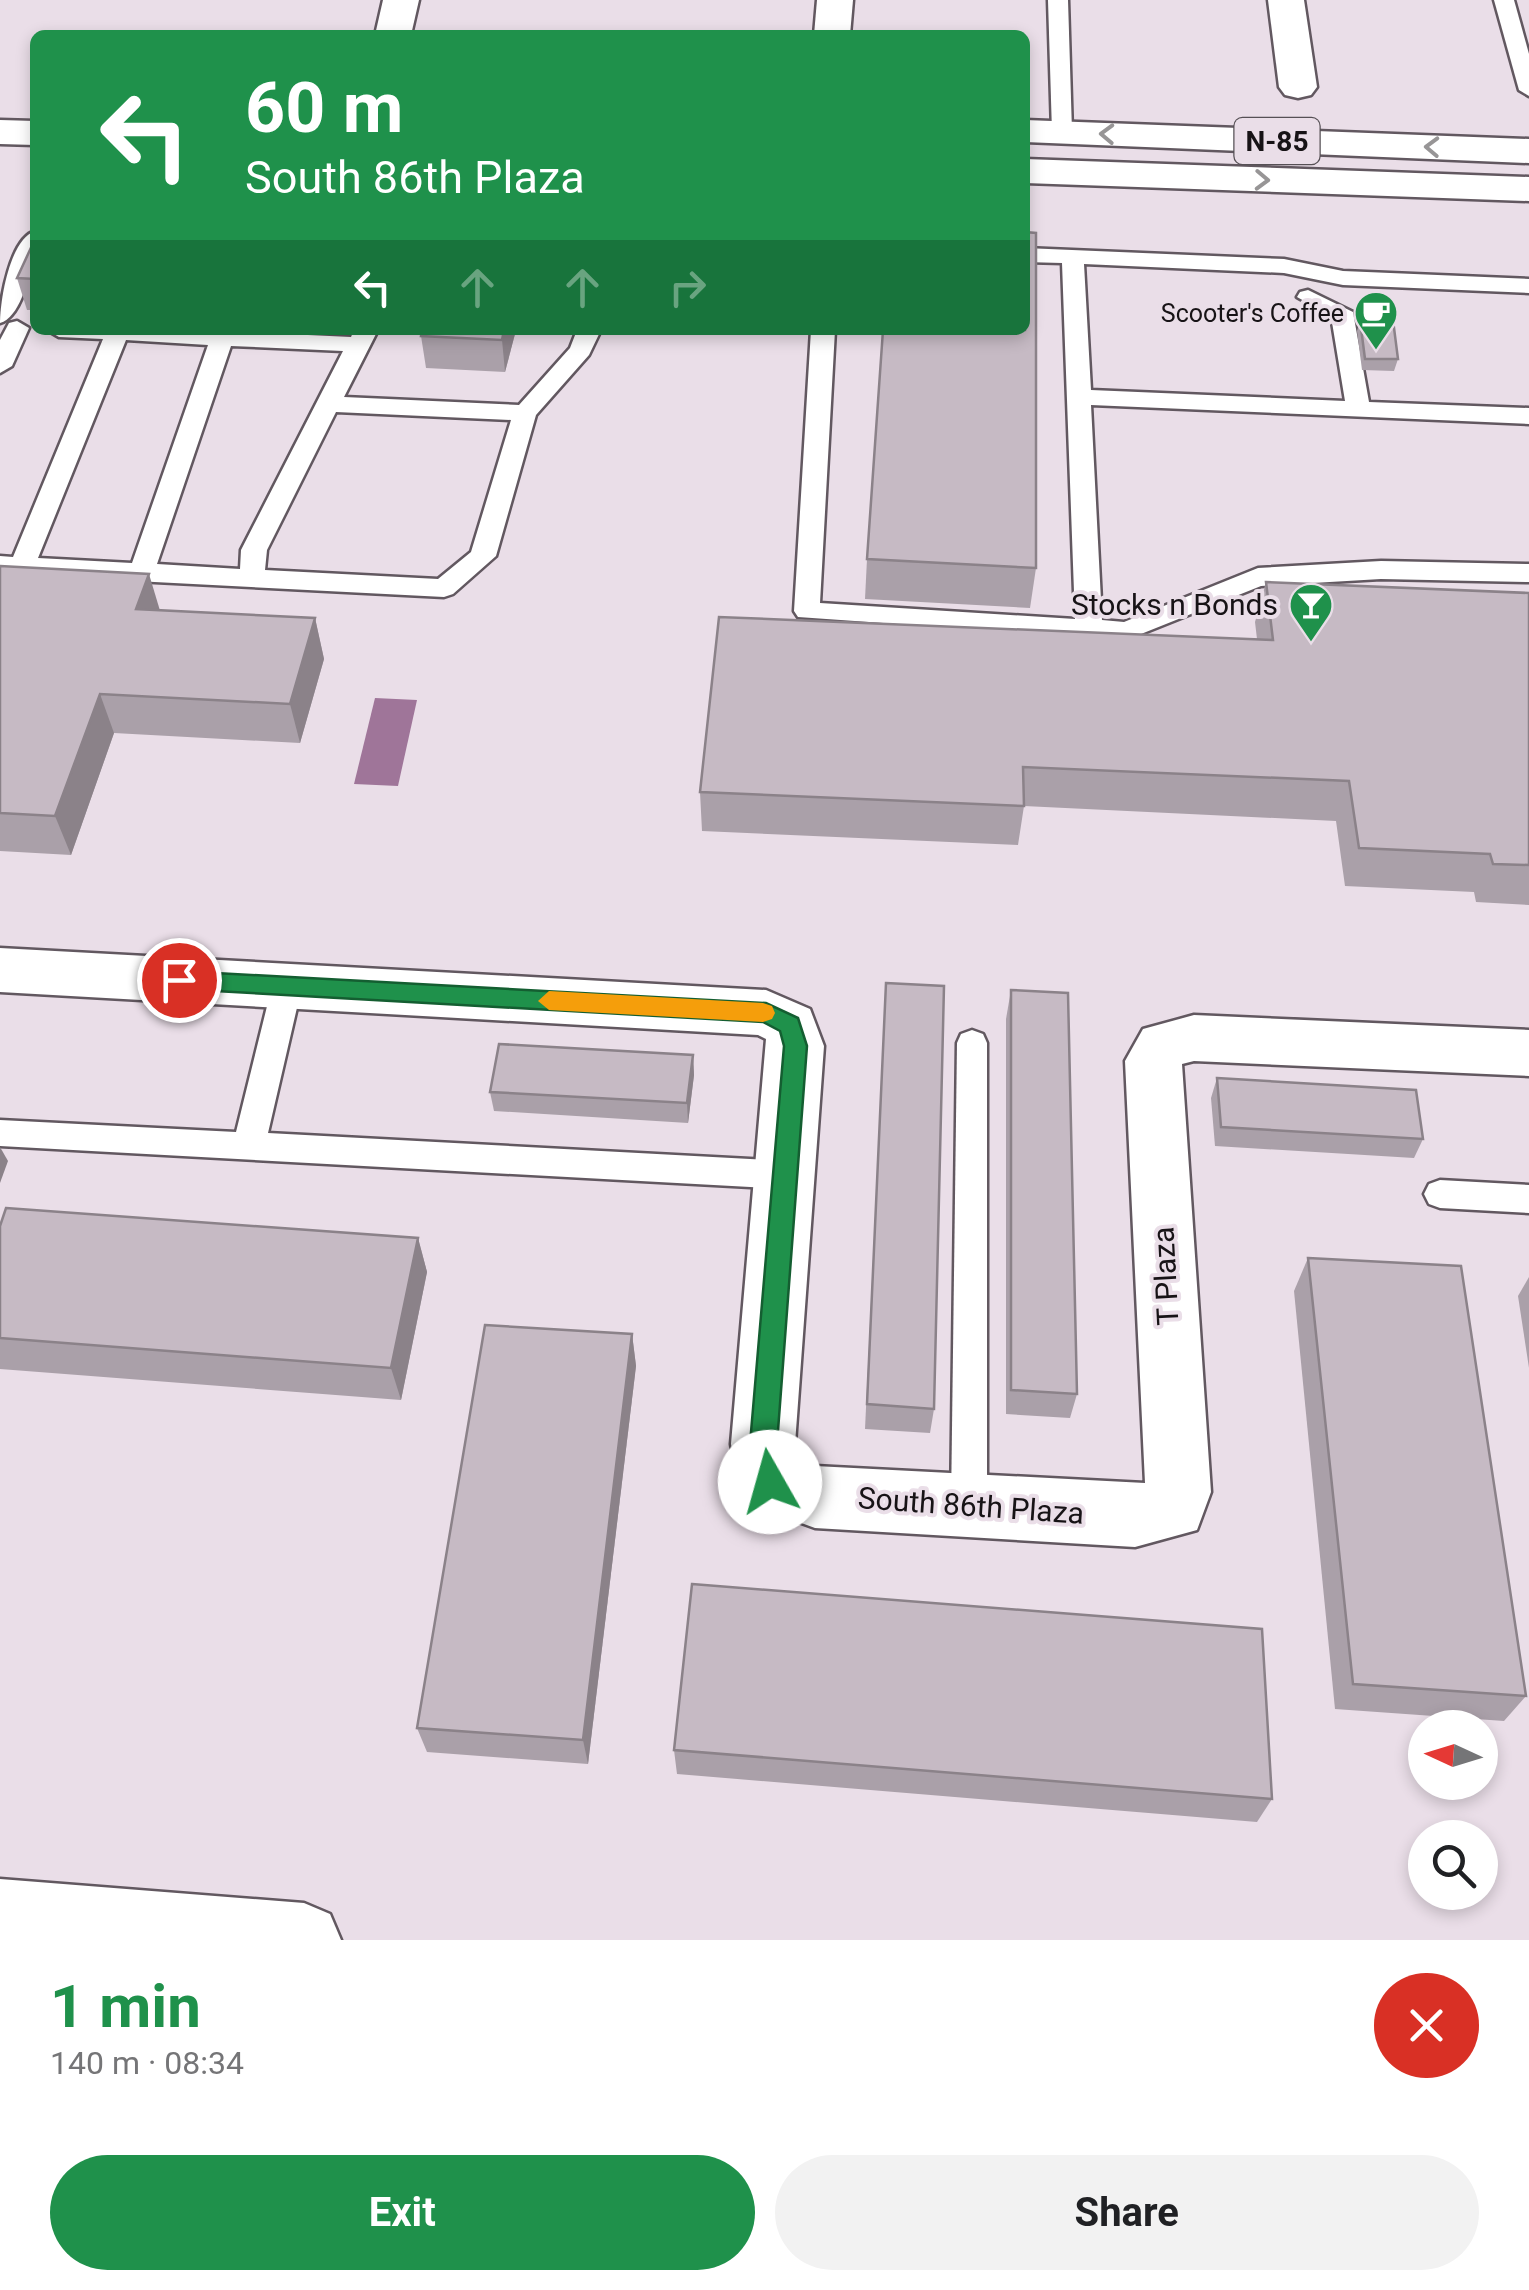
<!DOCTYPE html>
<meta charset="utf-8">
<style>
body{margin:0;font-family:Roboto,sans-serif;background:#f2f2f2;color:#202124;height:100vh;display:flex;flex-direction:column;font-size:38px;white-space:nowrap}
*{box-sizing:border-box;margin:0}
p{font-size:32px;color:#757577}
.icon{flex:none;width:55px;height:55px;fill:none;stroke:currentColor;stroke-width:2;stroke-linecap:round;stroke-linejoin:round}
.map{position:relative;height:1940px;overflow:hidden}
.side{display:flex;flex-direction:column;background:#fff;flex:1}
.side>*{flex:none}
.banner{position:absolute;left:30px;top:30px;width:1000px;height:305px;border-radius:15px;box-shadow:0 5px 15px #0003;background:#1f914b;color:#fff;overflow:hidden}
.needle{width:65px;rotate:274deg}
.tools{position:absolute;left:1408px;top:1710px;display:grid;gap:20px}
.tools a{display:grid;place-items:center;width:90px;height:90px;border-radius:50%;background:#fff;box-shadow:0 5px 15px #0003;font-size:50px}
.pin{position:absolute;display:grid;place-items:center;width:85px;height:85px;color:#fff;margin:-42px;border:5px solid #fff;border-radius:50%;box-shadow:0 2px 10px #0007}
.me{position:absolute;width:110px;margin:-55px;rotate:353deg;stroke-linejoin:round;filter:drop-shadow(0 0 8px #0008)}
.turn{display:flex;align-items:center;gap:35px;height:210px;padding:0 50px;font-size:45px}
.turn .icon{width:130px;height:130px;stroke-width:2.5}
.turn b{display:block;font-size:70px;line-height:85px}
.lanes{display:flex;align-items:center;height:95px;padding:0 50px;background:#0003;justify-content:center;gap:50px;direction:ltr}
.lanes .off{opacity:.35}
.round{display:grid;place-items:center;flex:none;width:105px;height:105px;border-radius:52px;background:#f2f2f2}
.head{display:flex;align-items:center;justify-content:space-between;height:170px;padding:0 50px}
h1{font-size:60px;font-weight:700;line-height:75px;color:#1f914b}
.cta{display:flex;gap:20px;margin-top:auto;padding:20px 50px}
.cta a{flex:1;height:115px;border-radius:60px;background:#1f914b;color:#fff;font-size:40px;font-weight:700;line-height:115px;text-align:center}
.cta a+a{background:#f2f2f2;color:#202124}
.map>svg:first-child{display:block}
.water{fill:#9f7599}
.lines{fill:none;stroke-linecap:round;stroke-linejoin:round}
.service-casing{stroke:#625860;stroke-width:5}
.minor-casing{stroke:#625860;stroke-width:5}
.primary-casing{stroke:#625860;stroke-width:5}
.service{fill:#fff;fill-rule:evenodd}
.minor{fill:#fff;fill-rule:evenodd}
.primary{fill:#fff;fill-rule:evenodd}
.wall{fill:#aaa0a9}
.shaded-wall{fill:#8b8289}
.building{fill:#c6bac4;stroke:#8b8289;stroke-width:2.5}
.oneway{stroke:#979596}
.route{fill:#1f914b;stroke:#145e31;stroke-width:2.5}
.slow{fill:#f59e0b}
.labels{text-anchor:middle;stroke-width:8;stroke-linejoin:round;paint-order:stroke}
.far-poi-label{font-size:25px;fill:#171316;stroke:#eadee8;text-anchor:end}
.shield{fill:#eadee8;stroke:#565055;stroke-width:2.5}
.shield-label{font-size:28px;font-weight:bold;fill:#171316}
.poi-label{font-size:30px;fill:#171316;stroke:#eadee8;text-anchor:end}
.street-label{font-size:30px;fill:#171316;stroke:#eadee8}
</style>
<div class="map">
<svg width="1529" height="1940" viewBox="0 0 1529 1940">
<rect width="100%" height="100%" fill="#eadee8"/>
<polygon class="water" points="375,698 417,700 398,786 354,784"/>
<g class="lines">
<defs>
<g id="service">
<polygon points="1048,0 1068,0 1072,132 1062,138 1052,132"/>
<polygon points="1494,0 1514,0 1529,54 1529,96 1519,90"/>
<path d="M35,231c0,23 -10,85 -35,92 0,-23 10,-84 35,-92z"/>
<polygon points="1025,248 1284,259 1343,271 1529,279 1529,293 1343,285 1284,273 1084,264 1091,390 1345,401 1331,316 1297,297 1300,292 1308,290 1353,312 1369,402 1529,408 1529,424 1091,405 1102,620 1124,622 1258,568 1381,561 1529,564 1529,582 1381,579 1261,586 1126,640 798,617 794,611 811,330 835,330 820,603 1075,619 1062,263 1025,262"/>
<polygon points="17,321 29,328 12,366 0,373 0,340 9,323"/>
<path d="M47,330h155l149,7 3,-7h24l-34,67 175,8 51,-57 7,-18h24l-12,25 -53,60 -40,141 -43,38 -9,3 -444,-23v-18l13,1 90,-218 -44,-2zM126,340l82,5 -76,218 -94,-5zM231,346l112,5 -102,199 -1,19 -83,-5zM336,412l175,8 -40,132 -33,27 -173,-9 2,-20z"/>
<polygon points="287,974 298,977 302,986 268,1133 785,1161 796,1165 801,1175 796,1185 785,1189 0,1146 0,1120 236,1132 272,986 276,977"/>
<polygon points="972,1030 983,1034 987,1043 987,1506 982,1518 969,1523 956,1518 951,1506 957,1043 961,1034"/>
<polygon points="1440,1180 1529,1185 1529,1213 1440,1208 1429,1204 1424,1194 1429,1184"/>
</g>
<g id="minor">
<polygon points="383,0 419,0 411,35 375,35"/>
<polygon points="817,0 853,0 850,35 814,35"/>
<polygon points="1268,0 1304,0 1317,87 1311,95 1298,98 1285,95 1279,87"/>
<polygon points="0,948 766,990 810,1009 824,1046 795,1444 798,1460 815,1466 1145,1483 1125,1061 1143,1029 1194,1015 1529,1030 1529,1076 1194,1061 1182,1064 1211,1492 1197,1530 1135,1547 815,1528 747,1503 737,1481 731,1444 766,1039 758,1035 0,992"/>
<polygon points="0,1879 304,1903 330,1914 341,1940 0,1940"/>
</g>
<g id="primary">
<polygon points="0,120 35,121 35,145 0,144"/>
<polygon points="1025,120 1529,139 1529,163 1025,142"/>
<polygon points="1025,159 1529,177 1529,201 1025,183"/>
</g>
</defs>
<use href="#service" class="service-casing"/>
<use href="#minor" class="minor-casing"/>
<use href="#primary" class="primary-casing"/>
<use href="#service" class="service"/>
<use href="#minor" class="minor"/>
<use href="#primary" class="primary"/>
</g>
<g class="wall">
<polygon points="35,239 35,310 27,310 17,278"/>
<polygon points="1360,320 1398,359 1394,371 1362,370 1357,331"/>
<polygon points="516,330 505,372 426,368 421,336"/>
<polygon points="867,559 1036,568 1030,608 865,599"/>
<polygon points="0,566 160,611 315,618 324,659 300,743 114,733 71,855 0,851"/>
<polygon points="1266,582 1529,593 1529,905 1476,902 1474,892 1345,886 1336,821 1024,806 1018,845 702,831 700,792 1257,639 1255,622"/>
<polygon points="886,983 934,1409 930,1433 865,1429"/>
<polygon points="1011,990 1077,1394 1070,1418 1006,1414 1006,1019"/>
<polygon points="693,1055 694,1075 688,1123 494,1111 490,1092"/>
<polygon points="1217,1078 1423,1139 1414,1158 1215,1146 1211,1098"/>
<polygon points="0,1226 418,1238 427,1272 401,1400 0,1369"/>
<polygon points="1308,1258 1526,1696 1504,1721 1335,1709 1294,1291"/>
<polygon points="1529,1277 1529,1368 1518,1296"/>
<polygon points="632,1334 636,1366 588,1764 427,1752 417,1728"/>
<polygon points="674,1750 1272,1799 1257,1822 677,1774"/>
</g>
<g class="shaded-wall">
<polygon points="504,330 516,330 505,372 502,340"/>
<polygon points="149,574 161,614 136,609"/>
<polygon points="315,618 324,659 300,743 290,704"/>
<polygon points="100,694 114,733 71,855 55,816"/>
<polygon points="693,1055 694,1075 688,1123 687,1103"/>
<polygon points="0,1147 8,1161 0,1183"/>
<polygon points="418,1238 427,1272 401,1400 391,1368"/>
<polygon points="632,1334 636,1366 588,1764 583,1740"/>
</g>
<g class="building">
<polygon points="1025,232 1036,233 1036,568 867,559 883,330 1025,330"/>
<polygon points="35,239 35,279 17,278"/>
<polygon points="1360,320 1393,320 1398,359 1365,359"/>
<polygon points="422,330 504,330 502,340 421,336"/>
<polygon points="0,566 149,574 136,609 315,618 290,704 100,694 55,816 0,813"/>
<polygon points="1266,582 1529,593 1529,865 1493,864 1490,854 1359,848 1349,781 1023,767 1024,806 700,792 719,617 1273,640"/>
<polygon points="886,983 944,986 934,1409 867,1404"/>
<polygon points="1011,990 1068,993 1077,1394 1011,1390"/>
<polygon points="499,1044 693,1055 687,1103 490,1092"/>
<polygon points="1217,1078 1416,1090 1423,1139 1221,1127"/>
<polygon points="6,1208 418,1238 391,1368 0,1338 0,1226"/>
<polygon points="1308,1258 1461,1266 1526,1696 1353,1684"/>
<polygon points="485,1325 632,1334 583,1740 417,1728"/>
<polygon points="692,1584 1262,1629 1272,1799 674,1750"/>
</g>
<defs><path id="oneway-chevron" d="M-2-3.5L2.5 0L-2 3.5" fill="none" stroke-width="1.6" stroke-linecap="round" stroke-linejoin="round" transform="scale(2.5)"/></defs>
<g class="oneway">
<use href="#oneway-chevron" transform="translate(1107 134) rotate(-178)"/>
<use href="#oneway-chevron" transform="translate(1432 147) rotate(-178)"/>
<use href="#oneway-chevron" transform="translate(1262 180) rotate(2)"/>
</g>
<polygon class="route" points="179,971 766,1003 798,1018 807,1046 777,1444 784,1482 780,1491 770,1494 761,1491 750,1444 784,1046 780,1031 763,1022 179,989 168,980"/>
<polygon class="slow" points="549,991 763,1003 772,1006 775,1013 772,1019 763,1022 549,1010 538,1001"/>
<defs>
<symbol id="cafe-pin" viewBox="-11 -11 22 30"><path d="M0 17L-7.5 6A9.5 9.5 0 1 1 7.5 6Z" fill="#1f914b" stroke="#eadee8"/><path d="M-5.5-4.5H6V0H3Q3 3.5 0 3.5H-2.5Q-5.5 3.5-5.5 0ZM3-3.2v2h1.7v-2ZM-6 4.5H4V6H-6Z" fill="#fff"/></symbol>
<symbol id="bar-pin" viewBox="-11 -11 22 30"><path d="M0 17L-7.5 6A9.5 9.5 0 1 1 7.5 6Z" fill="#1f914b" stroke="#eadee8"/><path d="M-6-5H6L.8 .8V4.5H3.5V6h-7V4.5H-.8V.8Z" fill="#fff"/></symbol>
</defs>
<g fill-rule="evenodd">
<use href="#cafe-pin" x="1351" y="288" width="50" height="68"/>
<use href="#bar-pin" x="1286" y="580" width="50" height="68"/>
</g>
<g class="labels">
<g class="far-poi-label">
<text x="1344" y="322">Scooter's Coffee</text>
</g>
<rect class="shield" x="1234.5" y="118" width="85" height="46" rx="8"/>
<g class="shield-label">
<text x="1277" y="151">N-85</text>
</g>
<g class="poi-label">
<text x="1278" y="615">Stocks n Bonds</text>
</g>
<g class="street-label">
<text transform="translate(1166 1276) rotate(-93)" y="10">T Plaza</text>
<text transform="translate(971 1506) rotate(4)" y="10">South 86th Plaza</text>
</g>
</g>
</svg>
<div class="tools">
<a><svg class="needle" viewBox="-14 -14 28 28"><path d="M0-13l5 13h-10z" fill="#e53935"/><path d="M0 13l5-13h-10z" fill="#757577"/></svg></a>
<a><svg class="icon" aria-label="search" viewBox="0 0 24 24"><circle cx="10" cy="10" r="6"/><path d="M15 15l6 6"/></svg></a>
</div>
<div class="pin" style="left:179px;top:980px;background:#d93025"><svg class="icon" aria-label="arrive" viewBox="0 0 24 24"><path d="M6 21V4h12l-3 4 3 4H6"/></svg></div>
<svg class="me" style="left:770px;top:1482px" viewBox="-20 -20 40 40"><circle r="19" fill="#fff"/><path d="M0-13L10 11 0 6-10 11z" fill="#1f914b"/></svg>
<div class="banner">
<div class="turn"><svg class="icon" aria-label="left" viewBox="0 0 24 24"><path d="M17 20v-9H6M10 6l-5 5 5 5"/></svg><div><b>60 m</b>South 86th Plaza</div></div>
<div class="lanes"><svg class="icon" aria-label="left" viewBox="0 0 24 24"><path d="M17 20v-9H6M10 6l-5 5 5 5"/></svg><svg class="icon off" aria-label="ahead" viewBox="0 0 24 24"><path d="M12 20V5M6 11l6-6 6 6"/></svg><svg class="icon off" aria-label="ahead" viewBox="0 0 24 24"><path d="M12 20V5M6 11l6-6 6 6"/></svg><svg class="icon off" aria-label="right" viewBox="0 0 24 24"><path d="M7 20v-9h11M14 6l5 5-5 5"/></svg></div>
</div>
</div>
<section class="side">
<div class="head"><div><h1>1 min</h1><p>140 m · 08:34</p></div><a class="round" style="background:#d93025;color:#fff"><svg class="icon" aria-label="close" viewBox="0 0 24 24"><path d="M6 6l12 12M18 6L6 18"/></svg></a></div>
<div class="cta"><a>Exit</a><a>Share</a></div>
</section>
